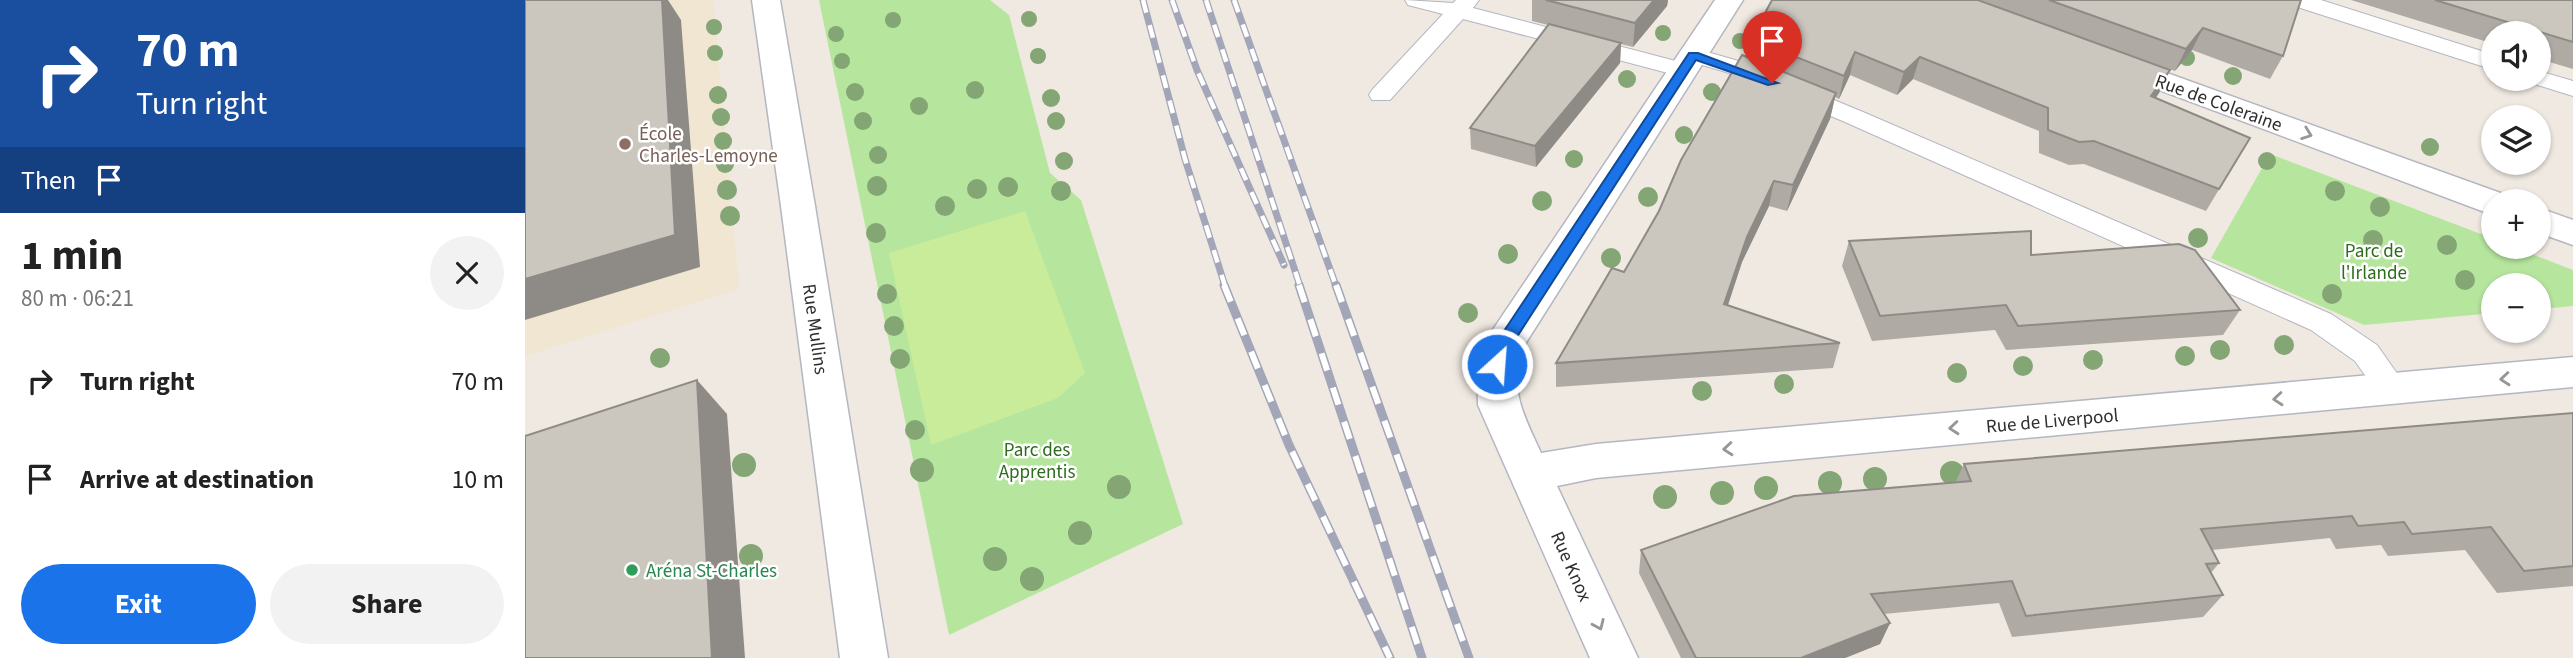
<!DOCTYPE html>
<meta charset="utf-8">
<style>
body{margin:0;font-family:"Source Sans 3",sans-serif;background:#f2f2f2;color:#222;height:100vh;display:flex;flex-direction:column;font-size:26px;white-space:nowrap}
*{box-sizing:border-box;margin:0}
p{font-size:23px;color:#767676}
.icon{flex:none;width:38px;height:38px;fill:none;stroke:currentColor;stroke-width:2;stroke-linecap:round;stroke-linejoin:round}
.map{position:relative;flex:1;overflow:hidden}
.panel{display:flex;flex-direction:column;background:#fff;width:525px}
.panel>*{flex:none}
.hud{background:#1a4fa0;color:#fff;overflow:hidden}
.controls{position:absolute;left:1956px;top:21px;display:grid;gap:14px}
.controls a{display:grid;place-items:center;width:70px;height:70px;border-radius:50%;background:#fff;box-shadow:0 2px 5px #0004;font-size:35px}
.pin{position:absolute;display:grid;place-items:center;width:60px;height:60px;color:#fff;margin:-72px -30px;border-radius:50% 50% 50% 0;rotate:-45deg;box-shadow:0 0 7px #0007}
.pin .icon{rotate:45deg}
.me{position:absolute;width:77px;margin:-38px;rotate:26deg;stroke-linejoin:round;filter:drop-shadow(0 0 5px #0008)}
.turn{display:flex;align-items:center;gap:24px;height:147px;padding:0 21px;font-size:32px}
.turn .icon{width:91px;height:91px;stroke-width:2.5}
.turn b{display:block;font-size:49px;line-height:60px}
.then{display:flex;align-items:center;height:66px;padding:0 21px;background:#0003;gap:14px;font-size:26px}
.round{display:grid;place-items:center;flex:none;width:74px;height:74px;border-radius:37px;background:#f2f2f2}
.overview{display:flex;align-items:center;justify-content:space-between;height:119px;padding:0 21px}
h1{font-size:42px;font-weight:700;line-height:52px}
.button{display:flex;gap:14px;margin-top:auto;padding:14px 21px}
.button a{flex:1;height:80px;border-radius:42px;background:#1a73e8;color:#fff;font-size:28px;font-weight:700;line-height:80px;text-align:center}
.button a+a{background:#f2f2f2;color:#222}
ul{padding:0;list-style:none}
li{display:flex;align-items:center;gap:21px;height:98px;padding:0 21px}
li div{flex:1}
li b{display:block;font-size:26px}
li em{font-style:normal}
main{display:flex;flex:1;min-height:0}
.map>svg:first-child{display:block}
.education{fill:#f0e6d1}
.green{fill:#b6e59e}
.pitch{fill:#c9ec9a}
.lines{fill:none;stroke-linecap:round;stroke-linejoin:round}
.service-casing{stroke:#b4b7c1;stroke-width:2}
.pedestrian-casing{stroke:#b4b7c1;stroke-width:3}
.minor-casing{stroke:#b4b7c1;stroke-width:3}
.service{fill:#fff;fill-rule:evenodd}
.pedestrian{fill:#fff;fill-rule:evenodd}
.minor{fill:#fff;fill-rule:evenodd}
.rail-far1-casing{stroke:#a3a6b8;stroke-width:7}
.rail-casing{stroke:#a3a6b8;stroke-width:9}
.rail-far1{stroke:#fff;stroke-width:4.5;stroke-dasharray:13;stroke-linecap:butt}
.rail{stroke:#fff;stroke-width:6;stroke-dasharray:18;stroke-linecap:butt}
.tree{fill:#84a574}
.wall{fill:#afaba4}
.shaded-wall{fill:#8e8b86}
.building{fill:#cbc7bf;stroke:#8e8b86;stroke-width:2}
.oneway{stroke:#969696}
.route{fill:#1a73e8;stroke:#114b97;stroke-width:2}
.education-dot{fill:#8d6e63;stroke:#fff;stroke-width:2.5}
.leisure-dot{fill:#2e9e5b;stroke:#fff;stroke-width:2.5}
.labels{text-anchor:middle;stroke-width:5;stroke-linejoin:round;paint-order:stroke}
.street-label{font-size:19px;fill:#2e2e2e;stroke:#fff}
.education-label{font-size:19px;fill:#785e54;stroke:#fff;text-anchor:start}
.park-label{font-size:19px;fill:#2c6e1b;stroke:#fff}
.leisure-label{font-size:19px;fill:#27864d;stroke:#fff;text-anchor:start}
</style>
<main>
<section class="panel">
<div class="hud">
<div class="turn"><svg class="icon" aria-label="right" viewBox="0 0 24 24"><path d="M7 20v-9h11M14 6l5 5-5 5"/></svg><div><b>70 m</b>Turn right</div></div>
<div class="then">Then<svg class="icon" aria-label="arrive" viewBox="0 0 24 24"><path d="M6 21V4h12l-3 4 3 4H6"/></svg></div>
</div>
<div class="overview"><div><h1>1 min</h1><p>80 m · 06:21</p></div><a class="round"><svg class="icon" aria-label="close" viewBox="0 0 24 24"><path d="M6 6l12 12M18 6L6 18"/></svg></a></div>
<ul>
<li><svg class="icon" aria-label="right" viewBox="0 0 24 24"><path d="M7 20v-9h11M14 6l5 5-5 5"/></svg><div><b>Turn right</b></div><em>70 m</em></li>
<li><svg class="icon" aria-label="arrive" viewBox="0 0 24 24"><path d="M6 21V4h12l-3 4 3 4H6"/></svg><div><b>Arrive at destination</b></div><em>10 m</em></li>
</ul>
<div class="button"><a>Exit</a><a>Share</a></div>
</section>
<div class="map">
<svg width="2048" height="658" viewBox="0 0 2048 658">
<rect width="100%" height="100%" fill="#efe9e1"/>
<polygon class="education" points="0,0 188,0 214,289 0,356"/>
<g class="green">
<polygon points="294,0 465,0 484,15 525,173 556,200 658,524 424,635"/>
<polygon points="1745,154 1969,239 1969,247 1988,247 2048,270 2048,306 2014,309 2014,285 1969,285 1969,313 1839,325 1686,258"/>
</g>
<polygon class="pitch" points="500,211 560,373 533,398 406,445 364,253"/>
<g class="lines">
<defs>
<g id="service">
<polygon points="880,0 928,3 931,0 954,0 948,8 1166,65 1170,70 1166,75 1158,77 938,19 865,100 847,100 844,95 847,90 918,14 883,5"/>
<polygon points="1763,0 1796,0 1969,55 1969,70 1766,5"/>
<polygon points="1168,48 1217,62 1338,112 1806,314 1852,345 1883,389 1878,398 1867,401 1856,398 1830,361 1786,330 1320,122 1201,72 1160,60 1156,55 1160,50"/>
<polygon points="2014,71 2048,81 2048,96 2006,83 2003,79 2014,79"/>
</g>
<polygon id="pedestrian" points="227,0 255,0 290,206 285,214 273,218 261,214 256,206"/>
<g id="minor">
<path d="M1190,0h28l-221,349c-14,40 3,69 19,104l55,-9 977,-87v30l-977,91 -39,8 81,172h-48l-112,-253 -1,-40 15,-34z"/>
<polygon points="1592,55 1981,195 1985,201 1969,201 1969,215 1957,211 1581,70 1577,64 1581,58"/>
<polygon points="273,194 285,198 290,206 363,658 315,658 256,206 261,198"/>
<polygon points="2014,208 2048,220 2048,245 2014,233"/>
</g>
</defs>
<use href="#service" class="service-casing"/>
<use href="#pedestrian" class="pedestrian-casing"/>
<use href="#minor" class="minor-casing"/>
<use href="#service" class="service"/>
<use href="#pedestrian" class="pedestrian"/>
<use href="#minor" class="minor"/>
<defs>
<g id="rail-far1">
<polyline points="618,0 660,159 700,286"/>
<polyline points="647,0 672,70 759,265"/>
<polyline points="681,0 775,286"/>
<polyline points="709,0 811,286"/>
</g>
<g id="rail">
<polyline points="699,285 764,445 865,658"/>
<polyline points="774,285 897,658"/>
<polyline points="811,285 944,658"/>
</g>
</defs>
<use href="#rail-far1" class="rail-far1-casing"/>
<use href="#rail" class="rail-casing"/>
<use href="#rail-far1" class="rail-far1"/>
<use href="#rail" class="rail"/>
</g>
<g class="tree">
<circle cx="504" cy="19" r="8"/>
<circle cx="368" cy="20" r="8"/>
<circle cx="189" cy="27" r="8"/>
<circle cx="1138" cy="33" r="8"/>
<circle cx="311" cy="34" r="8"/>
<circle cx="1215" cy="41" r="8"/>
<circle cx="190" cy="53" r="8"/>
<circle cx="513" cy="56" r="8"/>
<circle cx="1662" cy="58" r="8"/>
<circle cx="317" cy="61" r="8"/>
<circle cx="1708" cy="76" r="9"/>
<circle cx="1102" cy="79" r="9"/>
<circle cx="450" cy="90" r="9"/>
<circle cx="330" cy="92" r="9"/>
<circle cx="1187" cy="92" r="9"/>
<circle cx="193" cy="95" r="9"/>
<circle cx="526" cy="98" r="9"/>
<circle cx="394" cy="106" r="9"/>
<circle cx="196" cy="117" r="9"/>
<circle cx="338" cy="121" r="9"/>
<circle cx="531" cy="121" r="9"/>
<circle cx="1159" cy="135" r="9"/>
<circle cx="198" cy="141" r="9"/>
<circle cx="1905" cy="147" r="9"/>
<circle cx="353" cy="155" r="9"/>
<circle cx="1049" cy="159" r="9"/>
<circle cx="539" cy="161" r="9"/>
<circle cx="1742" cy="161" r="9"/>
<circle cx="200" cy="164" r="9"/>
<circle cx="352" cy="186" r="10"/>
<circle cx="483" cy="187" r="10"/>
<circle cx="452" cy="189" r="10"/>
<circle cx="202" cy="190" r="10"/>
<circle cx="536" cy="191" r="10"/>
<circle cx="1810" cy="191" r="10"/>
<circle cx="1123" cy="197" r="10"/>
<circle cx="1017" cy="201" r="10"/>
<circle cx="420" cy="206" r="10"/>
<circle cx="1855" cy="207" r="10"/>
<circle cx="205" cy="216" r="10"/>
<circle cx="351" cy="233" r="10"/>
<circle cx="1673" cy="238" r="10"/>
<circle cx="1848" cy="240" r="10"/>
<circle cx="1922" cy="245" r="10"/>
<circle cx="983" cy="254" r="10"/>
<circle cx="1086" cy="258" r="10"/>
<circle cx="1940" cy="280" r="10"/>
<circle cx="362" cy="294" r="10"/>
<circle cx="1807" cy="294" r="10"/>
<circle cx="943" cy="313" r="10"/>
<circle cx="369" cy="326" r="10"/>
<circle cx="1759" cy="345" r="10"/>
<circle cx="1695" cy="350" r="10"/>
<circle cx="1660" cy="356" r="10"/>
<circle cx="135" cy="358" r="10"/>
<circle cx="375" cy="359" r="10"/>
<circle cx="1568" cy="360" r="10"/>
<circle cx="1498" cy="366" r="10"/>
<circle cx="1432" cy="373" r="10"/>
<circle cx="1259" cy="384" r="10"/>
<circle cx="1177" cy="391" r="10"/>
<circle cx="390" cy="430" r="10"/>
<circle cx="219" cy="465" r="12"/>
<circle cx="397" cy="470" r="12"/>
<circle cx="1427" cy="473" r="12"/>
<circle cx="1350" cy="479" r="12"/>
<circle cx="1305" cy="483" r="12"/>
<circle cx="594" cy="487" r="12"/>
<circle cx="1241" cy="488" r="12"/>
<circle cx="1197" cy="493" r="12"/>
<circle cx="1140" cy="497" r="12"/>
<circle cx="555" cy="533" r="12"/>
<circle cx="226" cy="556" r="12"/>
<circle cx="470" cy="559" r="12"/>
<circle cx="507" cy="579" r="12"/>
</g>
<g class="wall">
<polygon points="1007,0 1143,0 1142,6 1108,47 1096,44 1095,63 1011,167 946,149 945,128 1023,25 1007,21"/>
<polygon points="1455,0 1776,0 1758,56 1745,79 1667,50 1650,71"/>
<polygon points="1826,0 2048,0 2048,69 2014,59 2014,33 1969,33 1969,44"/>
<polygon points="1226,39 1645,70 1634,93 1631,98 1725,138 1681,211 1559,164 1544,165 1514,153 1514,131 1388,79 1372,95 1325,75 1314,99 1310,97 1305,119 1262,211 1244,206 1217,262 1203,305 1315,343 1308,368 1031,387 1031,363 1099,272 1223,58"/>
<polygon points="1324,241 1506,255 1715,310 1698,335 1481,350 1470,330 1347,341 1317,266"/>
<polygon points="2048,413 2048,586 1972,593 1940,550 1863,556 1856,545 1811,549 1805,538 1687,550 1694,563 1686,573 1698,595 1678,617 1487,637 1474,603 1359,614 1365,623 1355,644 1320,658 1156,658 1114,573 1116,550 1430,483 1439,464"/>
</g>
<g class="shaded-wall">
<polygon points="137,0 143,0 156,20 175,267 0,320 0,279"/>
<polygon points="1129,0 1143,0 1142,6 1108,47 1110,23"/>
<polygon points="1678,28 1667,50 1650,71 1661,49"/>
<polygon points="1096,43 1095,63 1011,167 1010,146"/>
<polygon points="1330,52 1325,75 1314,99 1319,76"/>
<polygon points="1395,57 1388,79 1372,95 1379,72"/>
<polygon points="1645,70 1634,93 1615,118 1626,96"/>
<polygon points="1311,93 1305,119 1262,211 1268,185"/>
<polygon points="1249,181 1244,206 1217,262 1195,329 1199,304 1222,237"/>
<polygon points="172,380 202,414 220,658 187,658"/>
<polygon points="1365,623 1355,644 1320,658 1276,658"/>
</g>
<g class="building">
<polygon points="0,0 137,0 150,235 0,279"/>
<polygon points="1021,0 1129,0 1110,23"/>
<polygon points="1247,0 1453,0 1645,70 1626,96 1725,138 1694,189 1569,141 1554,142 1523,130 1523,108 1395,57 1379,72 1330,52 1319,76 1226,39"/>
<polygon points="1524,0 1776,0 1758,56 1678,28 1661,49"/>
<polygon points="1910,0 2048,0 2048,42"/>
<polygon points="1024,24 1096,43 1010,146 945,128"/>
<polygon points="1217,55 1311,93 1268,185 1249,181 1222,237 1199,304 1315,343 1031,363 1087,268 1099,272 1134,211 1156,160"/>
<polygon points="1506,231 1506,255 1654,244 1670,250 1715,310 1493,326 1481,305 1355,316 1324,241"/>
<polygon points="172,380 187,658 0,658 0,436"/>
<polygon points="2048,413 2048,566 1999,571 1966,527 1887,534 1879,522 1833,526 1827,516 1676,529 1694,563 1681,564 1698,595 1501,616 1487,581 1346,594 1365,623 1276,658 1171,658 1116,550 1269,496 1446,481 1439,464"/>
</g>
<defs><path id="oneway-chevron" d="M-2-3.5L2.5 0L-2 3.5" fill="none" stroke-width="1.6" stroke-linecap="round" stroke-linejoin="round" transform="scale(1.75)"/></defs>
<g class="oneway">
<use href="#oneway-chevron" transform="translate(1782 134) rotate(20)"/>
<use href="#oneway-chevron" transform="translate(1980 379) rotate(175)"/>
<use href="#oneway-chevron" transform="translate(1753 399) rotate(175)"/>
<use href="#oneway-chevron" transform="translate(1429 428) rotate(175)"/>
<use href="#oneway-chevron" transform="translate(1203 449) rotate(175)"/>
<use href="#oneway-chevron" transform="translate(1074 625) rotate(66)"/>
</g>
<polygon class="route" points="1164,53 1173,53 1253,83 1243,85 1171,60 988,343 978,368 966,368 964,364 975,337"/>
<circle class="education-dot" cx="100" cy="144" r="7"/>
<circle class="leisure-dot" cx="107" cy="570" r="7"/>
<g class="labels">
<g class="street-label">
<text transform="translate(1694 102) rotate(20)" y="7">Rue de Coleraine</text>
<text transform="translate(291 329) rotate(82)" y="7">Rue Mullins</text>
<text transform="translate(1527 420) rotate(-5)" y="7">Rue de Liverpool</text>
<text transform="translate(1047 566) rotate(66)" y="7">Rue Knox</text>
</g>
<g class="education-label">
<text x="114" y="140">École<tspan x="114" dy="22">Charles-Lemoyne</tspan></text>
</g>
<g class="park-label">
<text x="1849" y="257">Parc de<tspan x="1849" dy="22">l'Irlande</tspan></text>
<text x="512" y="456">Parc des<tspan x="512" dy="22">Apprentis</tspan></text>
</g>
<g class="leisure-label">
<text x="121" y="577">Aréna St-Charles</text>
</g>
</g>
</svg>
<div class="controls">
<a><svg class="icon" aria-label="sound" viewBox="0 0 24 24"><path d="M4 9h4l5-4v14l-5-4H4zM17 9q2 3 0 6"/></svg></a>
<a><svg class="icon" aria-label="layers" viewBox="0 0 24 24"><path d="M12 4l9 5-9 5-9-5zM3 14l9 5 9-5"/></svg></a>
<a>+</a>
<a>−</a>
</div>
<div class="pin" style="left:1247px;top:83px;background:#d93025"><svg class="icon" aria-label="arrive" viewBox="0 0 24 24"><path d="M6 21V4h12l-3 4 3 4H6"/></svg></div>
<svg class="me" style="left:972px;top:364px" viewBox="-20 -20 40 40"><circle r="17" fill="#1a73e8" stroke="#fff" stroke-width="3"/><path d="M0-11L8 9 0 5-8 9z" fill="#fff"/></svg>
</div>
</main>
